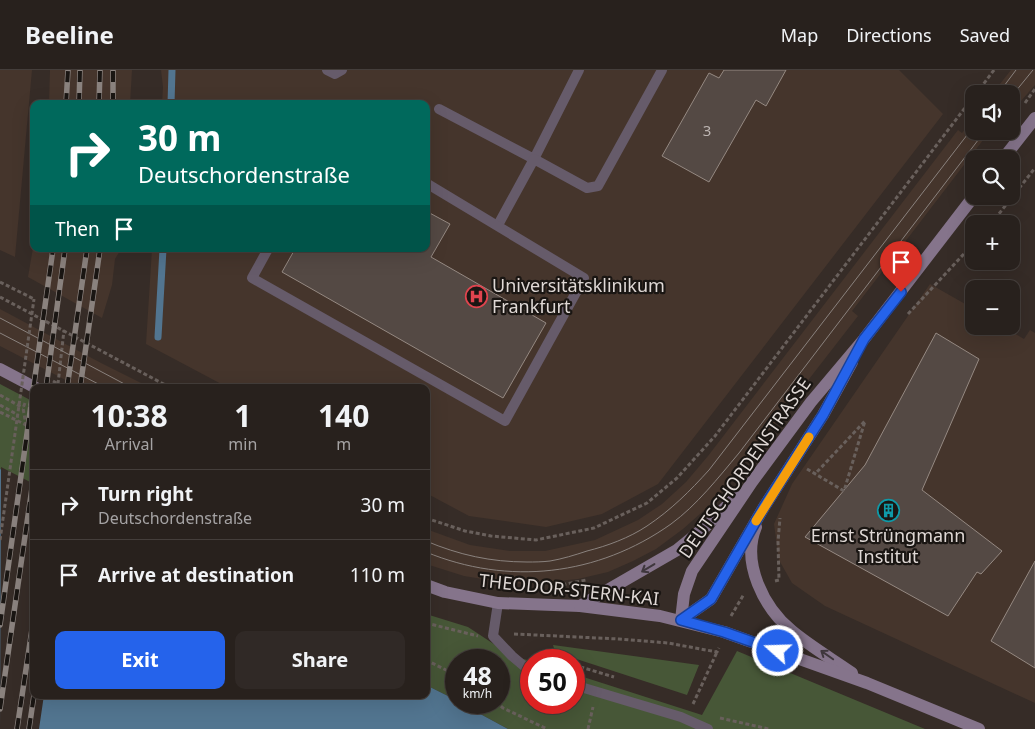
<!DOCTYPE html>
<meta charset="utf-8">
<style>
body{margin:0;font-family:"Noto Sans",sans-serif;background:#302926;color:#f1f3f6;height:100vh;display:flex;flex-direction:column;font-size:19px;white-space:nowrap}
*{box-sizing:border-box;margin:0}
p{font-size:16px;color:#a5a3a4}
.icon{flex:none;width:28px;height:28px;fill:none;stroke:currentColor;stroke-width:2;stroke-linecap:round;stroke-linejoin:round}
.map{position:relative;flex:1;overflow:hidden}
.drawer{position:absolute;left:30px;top:314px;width:400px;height:315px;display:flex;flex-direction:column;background:#28211d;border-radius:10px;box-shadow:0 5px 20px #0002,0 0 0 1px #443e3b}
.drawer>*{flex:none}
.guide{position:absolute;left:30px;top:30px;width:400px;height:152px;border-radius:10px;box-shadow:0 5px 20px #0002,0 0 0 1px #443e3b;background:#00695c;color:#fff;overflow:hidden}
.tools{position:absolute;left:965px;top:15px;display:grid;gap:10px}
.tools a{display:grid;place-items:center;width:55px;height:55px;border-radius:10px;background:#28211d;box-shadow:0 5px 20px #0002,0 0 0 1px #443e3b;font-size:25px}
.speed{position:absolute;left:445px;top:579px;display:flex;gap:10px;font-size:25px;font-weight:700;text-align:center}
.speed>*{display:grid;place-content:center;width:65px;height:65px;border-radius:50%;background:#28211d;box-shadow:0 5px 20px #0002,0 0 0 1px #443e3b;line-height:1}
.speed small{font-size:12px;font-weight:400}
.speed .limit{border:8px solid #d22;background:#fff;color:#111}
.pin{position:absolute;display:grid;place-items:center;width:42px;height:42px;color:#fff;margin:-51px -21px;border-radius:50% 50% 50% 0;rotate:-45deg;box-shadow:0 0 5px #0007}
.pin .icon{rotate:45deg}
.me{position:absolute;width:55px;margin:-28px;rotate:290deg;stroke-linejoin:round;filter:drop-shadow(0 0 4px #0008)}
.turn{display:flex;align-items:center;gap:18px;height:105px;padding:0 25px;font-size:22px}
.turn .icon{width:65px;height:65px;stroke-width:2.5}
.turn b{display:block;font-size:35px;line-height:42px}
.then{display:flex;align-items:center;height:48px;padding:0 25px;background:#0003;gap:10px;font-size:19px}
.eta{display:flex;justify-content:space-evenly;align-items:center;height:85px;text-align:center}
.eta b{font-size:30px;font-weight:700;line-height:35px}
.cta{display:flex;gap:10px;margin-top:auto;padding:10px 25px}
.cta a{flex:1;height:58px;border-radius:10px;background:#2563eb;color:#fff;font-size:20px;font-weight:700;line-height:58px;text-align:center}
.cta a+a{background:#302926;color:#f1f3f6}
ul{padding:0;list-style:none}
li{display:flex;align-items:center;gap:15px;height:70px;padding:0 25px;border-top:1px solid #443e3b}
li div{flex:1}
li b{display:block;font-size:19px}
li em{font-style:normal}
header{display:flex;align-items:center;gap:30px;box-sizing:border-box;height:70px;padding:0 25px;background:#28211d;border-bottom:1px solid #443e3b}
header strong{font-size:24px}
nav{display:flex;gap:28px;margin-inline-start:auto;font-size:18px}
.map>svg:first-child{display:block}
.built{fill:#45352c}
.green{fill:#475737}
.water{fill:#527590}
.pier{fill:#362c27}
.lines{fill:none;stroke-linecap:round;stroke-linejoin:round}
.stream{stroke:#527590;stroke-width:7}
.building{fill:#544944;stroke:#958982}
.path{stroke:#69605c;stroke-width:3;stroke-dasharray:4 2.5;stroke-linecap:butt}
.service{stroke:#665b6a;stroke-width:10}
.secondary{stroke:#85748b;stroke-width:12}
.tram{stroke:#8a827e;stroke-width:1}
.rail-casing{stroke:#8a827e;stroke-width:5.5}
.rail{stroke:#1a1613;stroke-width:4;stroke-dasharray:11;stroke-linecap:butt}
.path-bridge{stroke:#69605c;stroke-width:3;stroke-dasharray:4 2.5;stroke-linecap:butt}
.oneway{stroke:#3f373d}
.route-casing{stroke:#184099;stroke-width:12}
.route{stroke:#2563eb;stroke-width:9}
.slow{stroke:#f59e0b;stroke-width:9}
.labels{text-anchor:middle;stroke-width:4.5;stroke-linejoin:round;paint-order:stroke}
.number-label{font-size:15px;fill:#bcb4b1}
.poi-label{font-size:18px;fill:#dfd8d5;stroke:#1a1613;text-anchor:start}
.street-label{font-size:18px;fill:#dfd8d5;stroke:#1a1613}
</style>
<header>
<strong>Beeline</strong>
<nav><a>Map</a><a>Directions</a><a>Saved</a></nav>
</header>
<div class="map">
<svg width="1035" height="659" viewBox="0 0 1035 659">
<rect width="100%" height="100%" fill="#362c27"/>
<g class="built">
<polygon points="0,0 32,0 15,187 0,180"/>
<polygon points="50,0 132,0 130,34 49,34"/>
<polygon points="161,0 899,0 943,44 658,414 602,444 546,457 469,446 426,423 426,318 227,317 146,274 152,179 426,179 426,34 162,34 163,17"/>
<polygon points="1011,0 1035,0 1035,15 1021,31 1011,37 1011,24 992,24"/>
<polygon points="974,48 974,61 990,61 852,241 858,246 734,406 710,435 683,459 656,479 633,491 608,502 578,509 529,514 507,513 464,506 426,494 426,459 470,475 510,481 545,481 595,470 638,450 662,434 686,412 708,386 958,60 962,63"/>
<polygon points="34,172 34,179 121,179 115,189 112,215 102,248 28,207"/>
<polygon points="930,214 974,239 974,256 1002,256 1024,269 1030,260 1035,263 1035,633 825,536 792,513 779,490 774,454 792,414"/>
<polygon points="0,239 101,293 149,317 79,317 0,276"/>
</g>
<g class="green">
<polygon points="0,314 34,332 34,417 0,399"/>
<polygon points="426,544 468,557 512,586 531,591 531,632 574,632 574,604 702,645 737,581 925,659 508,659 460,633 499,632 499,590 456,590 456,630 426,615"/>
<polygon points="553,575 699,595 687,625 555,582"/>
</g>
<polygon class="water" points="0,399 34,417 34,625 426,625 426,615 456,630 456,632 460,633 508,659 0,659"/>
<polygon class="pier" points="1,397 34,414 34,625 44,625 39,659 0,659"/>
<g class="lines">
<g class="stream">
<polyline points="171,34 172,0"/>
<polyline points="158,267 163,179"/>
</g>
</g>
<g class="building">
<polygon points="724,0 786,0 766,36 756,30 709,112 662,86 709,3 719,8"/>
<polygon points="426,141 450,154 431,187 546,253 503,328 282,202 295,179 426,179"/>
<polygon points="936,263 979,289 922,420 1002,481 981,504 977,502 948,546 805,467 865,395"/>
<polygon points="1035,491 1035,598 991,571"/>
</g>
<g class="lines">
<g class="path">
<polyline points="976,24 994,0"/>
<polyline points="1025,33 1035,19"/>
<polyline points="965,110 974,99"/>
<polyline points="991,154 1035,98"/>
<polyline points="0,212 34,229"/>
<polyline points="0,227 171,318"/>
<polyline points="908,244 974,173"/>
<polyline points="53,311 65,318"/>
<polyline points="58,314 64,260"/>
<polyline points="0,325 23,338"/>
<polyline points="25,333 23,338 26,355"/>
<polyline points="0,335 18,345"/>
<polyline points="0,342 34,359"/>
<polyline points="807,399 844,421 865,351 815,404"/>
<polyline points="426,448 465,461 491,466 536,470 594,458 647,433 677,408 715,366 974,26"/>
<polyline points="775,511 779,510 778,472 780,448"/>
<polyline points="556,516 586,510"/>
<polyline points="731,546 744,524"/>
<polyline points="426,553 478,566"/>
<polyline points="514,564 619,569 668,573 717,582 719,578"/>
<polyline points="537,584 558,590"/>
<polyline points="426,590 456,605"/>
<polyline points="574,595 614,607"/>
<polyline points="496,632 503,638 547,659"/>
<polyline points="693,634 717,582"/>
<polyline points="720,648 769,659"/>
<polyline points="588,659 593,637"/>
</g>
<g class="service">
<polyline points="327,0 335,4 342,0"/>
<polyline points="439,39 534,89 579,0"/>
<polyline points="1011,58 1020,66"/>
<polyline points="498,155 534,89 587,118 598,116 662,0"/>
<polyline points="268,179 252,208 505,351 584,208 426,113"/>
<polyline points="498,533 493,566 512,586 531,602"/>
<polyline points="574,615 681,647 708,659"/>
</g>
<g class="secondary">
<polyline points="1003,89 1035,48"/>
<polyline points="0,299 36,318"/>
<path d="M756,457c-15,36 8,81 36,104 18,15 40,28 60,42"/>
<polyline points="426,515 445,522 498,533 580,536 660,546 724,562 867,613 979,659"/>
<polyline points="580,536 677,480 704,458 736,427"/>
<polyline points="681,550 684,524 692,501 752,412 811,332 864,269 974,126"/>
<polyline points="681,550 711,529 764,437 823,345 852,292"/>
</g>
<g class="tram">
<polyline points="998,24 1016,0"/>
<polyline points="1011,27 1033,0"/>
<polyline points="0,248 132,318"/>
<polyline points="0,263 106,318"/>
<path d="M426,471c33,14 65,21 101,21 7,0 15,0 23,-1 12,-2 25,-6 37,-10 20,-5 42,-13 60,-25 24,-16 43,-35 62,-56l265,-344"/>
<path d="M426,482c82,34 172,24 245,-28 26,-19 47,-46 68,-71l246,-322"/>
</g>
<defs>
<g id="rail">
<polyline points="66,34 68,0"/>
<polyline points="79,34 80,0"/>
<polyline points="99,34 100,0"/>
<polyline points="113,34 113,0"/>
<polyline points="46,318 65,179"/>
<polyline points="67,318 87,179"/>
<polyline points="80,318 100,179"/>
<polyline points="0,555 53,179"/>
<polyline points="0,639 34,404"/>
<polyline points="17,659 34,546"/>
<polyline points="29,659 34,625"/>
</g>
</defs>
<use href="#rail" class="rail-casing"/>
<use href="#rail" class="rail"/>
<polyline class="path-bridge" points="0,470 34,229"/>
</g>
<defs><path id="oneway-shaft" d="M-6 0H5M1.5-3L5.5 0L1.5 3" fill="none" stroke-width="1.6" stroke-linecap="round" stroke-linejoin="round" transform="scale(1.25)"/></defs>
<g class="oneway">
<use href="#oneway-shaft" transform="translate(648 498) rotate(149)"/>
<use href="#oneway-shaft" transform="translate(827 585) rotate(-145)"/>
</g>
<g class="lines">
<defs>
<polyline id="route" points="778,581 724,562 681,550 711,529 764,437 823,345 864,269 901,222"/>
</defs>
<use href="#route" class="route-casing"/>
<use href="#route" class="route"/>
<polyline class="slow" points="756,451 809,367"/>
</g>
<defs>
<symbol id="hospital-ring" viewBox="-11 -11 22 22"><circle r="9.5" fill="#1a1613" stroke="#e0444e" stroke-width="1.5"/><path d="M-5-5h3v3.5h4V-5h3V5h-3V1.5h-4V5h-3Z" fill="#e0444e"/></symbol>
<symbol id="building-ring" viewBox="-11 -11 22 22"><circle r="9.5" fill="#1a1613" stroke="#0f9aa8" stroke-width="1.5"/><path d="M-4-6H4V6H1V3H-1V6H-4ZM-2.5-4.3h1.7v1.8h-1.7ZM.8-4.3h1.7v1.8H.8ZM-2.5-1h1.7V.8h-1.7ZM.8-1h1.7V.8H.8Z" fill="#0f9aa8"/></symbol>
</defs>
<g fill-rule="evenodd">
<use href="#hospital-ring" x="464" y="214" width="25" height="25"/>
<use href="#building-ring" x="876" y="428" width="25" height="25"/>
</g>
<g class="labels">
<g class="number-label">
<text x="707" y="66">3</text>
</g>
<g class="poi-label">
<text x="492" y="222">Universitätsklinikum<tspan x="492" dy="21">Frankfurt</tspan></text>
<text x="888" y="472" text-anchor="middle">Ernst Strüngmann<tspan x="888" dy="21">Institut</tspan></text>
</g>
<g class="street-label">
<text transform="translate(745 398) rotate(-55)" y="6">DEUTSCHORDENSTRASSE</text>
<text transform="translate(569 520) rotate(6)" y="6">THEODOR-STERN-KAI</text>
</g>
</g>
</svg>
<div class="tools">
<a><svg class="icon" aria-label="sound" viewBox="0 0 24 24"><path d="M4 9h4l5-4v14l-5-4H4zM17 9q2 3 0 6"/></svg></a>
<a><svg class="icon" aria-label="search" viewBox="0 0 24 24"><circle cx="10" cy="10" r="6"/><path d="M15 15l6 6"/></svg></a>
<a>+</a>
<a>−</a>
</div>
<div class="speed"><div>48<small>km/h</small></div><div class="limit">50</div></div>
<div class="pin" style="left:901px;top:222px;background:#d93025"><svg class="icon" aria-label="arrive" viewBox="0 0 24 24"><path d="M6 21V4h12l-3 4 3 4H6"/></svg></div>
<svg class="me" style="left:778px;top:581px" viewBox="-20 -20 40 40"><circle r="17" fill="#2563eb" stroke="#fff" stroke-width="3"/><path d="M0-11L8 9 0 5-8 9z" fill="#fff"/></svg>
<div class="guide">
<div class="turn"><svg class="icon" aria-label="right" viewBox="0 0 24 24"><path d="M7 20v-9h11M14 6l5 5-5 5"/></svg><div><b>30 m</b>Deutschordenstraße</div></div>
<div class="then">Then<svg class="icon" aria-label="arrive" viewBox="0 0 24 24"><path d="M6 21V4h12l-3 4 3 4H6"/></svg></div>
</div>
<section class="drawer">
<div class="eta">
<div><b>10:38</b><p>Arrival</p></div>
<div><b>1</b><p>min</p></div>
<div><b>140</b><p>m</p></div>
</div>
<ul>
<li><svg class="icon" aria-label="right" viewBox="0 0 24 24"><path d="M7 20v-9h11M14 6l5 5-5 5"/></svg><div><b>Turn right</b><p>Deutschordenstraße</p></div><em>30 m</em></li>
<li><svg class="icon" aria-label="arrive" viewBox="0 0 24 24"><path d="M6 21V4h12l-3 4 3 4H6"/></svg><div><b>Arrive at destination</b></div><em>110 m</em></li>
</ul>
<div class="cta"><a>Exit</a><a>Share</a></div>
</section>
</div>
